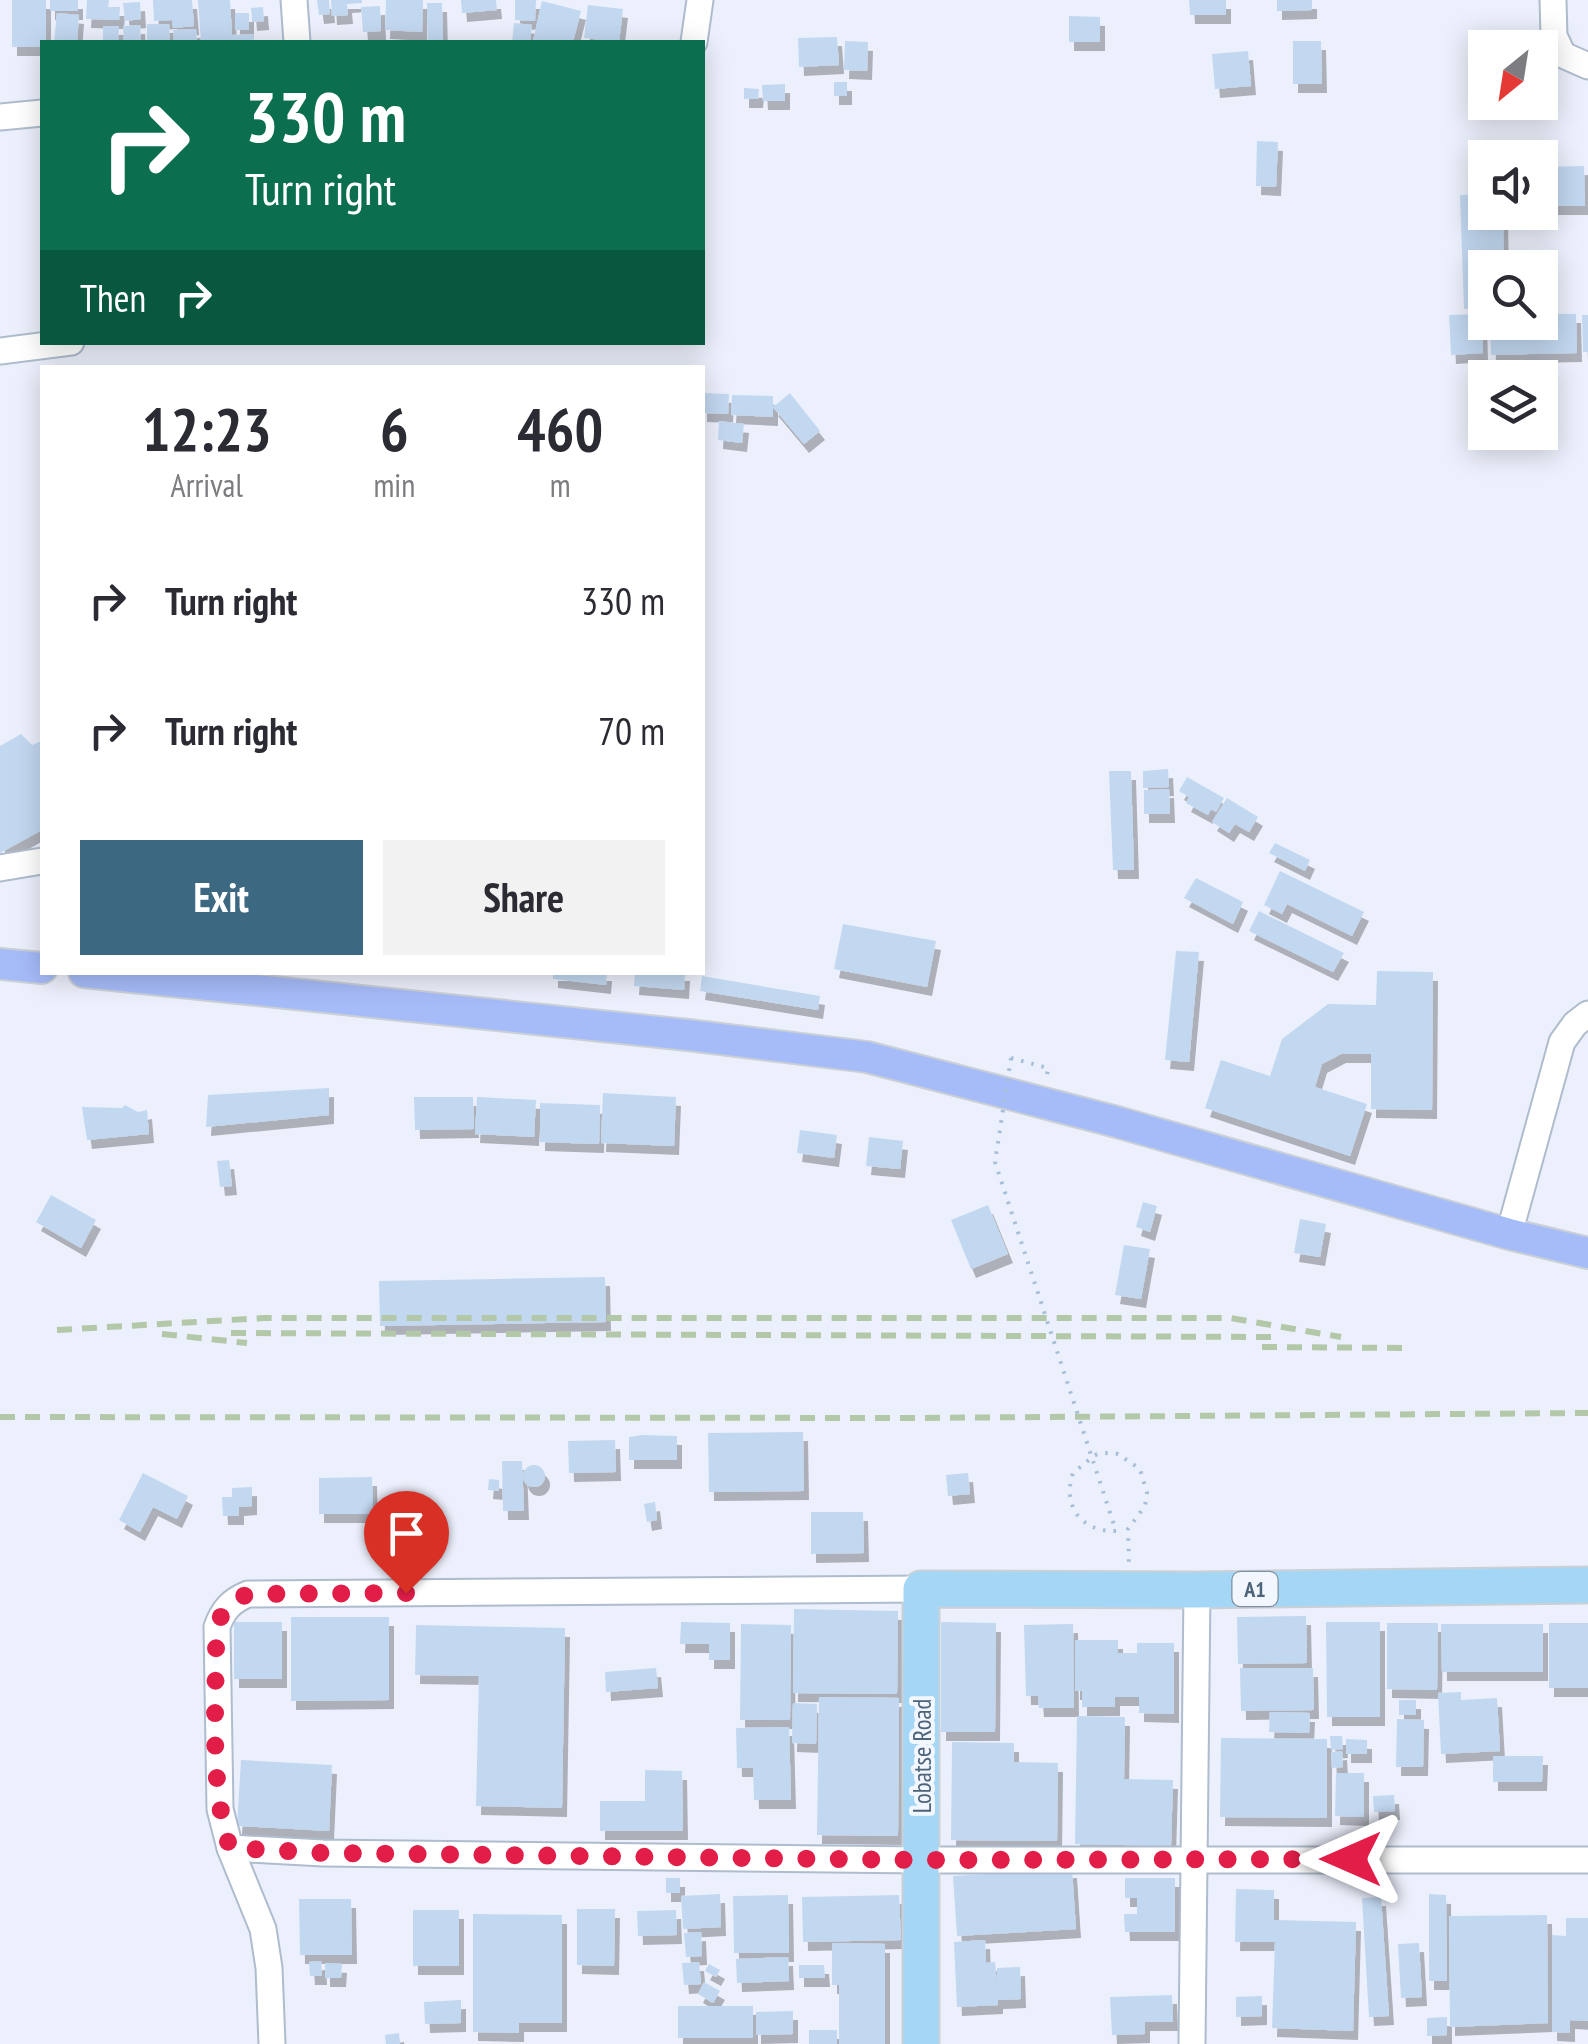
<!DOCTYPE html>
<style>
body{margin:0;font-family:"PT Sans Narrow",sans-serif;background:#f2f2f3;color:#2b2b33;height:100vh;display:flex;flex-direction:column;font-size:38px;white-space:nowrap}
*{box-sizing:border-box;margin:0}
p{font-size:32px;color:#7c7c81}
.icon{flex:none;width:55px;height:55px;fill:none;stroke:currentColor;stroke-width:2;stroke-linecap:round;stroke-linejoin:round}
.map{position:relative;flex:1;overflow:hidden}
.drawer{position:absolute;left:40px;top:365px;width:665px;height:610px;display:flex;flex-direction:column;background:#fff;border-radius:0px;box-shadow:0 5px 25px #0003}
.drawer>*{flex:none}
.banner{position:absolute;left:40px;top:40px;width:665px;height:305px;border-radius:0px;box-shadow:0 5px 25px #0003;background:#0b6e4f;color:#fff;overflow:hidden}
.needle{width:65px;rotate:210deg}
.controls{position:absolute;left:1468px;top:30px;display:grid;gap:20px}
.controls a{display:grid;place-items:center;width:90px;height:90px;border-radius:0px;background:#fff;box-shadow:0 5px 25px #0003;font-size:50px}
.pin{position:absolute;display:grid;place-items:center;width:85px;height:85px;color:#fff;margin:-102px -42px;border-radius:50% 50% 50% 0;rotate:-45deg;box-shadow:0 0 10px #0007}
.pin .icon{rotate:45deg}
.me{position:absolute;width:110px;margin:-55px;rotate:270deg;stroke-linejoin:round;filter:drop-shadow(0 0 8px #0008)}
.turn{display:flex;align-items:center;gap:35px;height:210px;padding:0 40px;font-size:45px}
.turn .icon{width:130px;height:130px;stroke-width:2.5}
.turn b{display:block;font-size:70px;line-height:85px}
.then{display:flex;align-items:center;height:95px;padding:0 40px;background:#0003;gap:20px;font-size:38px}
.eta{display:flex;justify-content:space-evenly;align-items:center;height:170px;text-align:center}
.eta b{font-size:60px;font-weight:600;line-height:70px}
.primary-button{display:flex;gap:20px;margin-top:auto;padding:20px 40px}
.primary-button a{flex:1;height:115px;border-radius:0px;background:#3d6882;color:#fff;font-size:40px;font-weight:600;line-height:115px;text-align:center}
.primary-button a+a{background:#f2f2f3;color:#2b2b33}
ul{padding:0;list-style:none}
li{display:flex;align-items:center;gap:30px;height:130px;padding:0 40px}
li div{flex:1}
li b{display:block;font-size:38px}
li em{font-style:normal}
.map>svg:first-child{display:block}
.building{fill:#c2d8f0;filter:url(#shadow)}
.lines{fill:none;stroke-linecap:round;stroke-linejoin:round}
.minor-casing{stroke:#aebccd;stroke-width:29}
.major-casing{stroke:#cad0d6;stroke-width:34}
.highway-casing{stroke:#cad0d6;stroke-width:39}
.path{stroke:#a6bed7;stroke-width:4;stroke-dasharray:2.5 8;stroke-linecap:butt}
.minor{stroke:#fff;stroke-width:25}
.major{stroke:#a6bcf9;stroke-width:30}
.highway{stroke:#a4d7f5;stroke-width:35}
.rail{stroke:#b3c8a8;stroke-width:6;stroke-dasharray:15 10;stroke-linecap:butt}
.path-bridge{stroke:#a6bed7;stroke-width:4;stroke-dasharray:2.5 8;stroke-linecap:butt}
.route{stroke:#e11d48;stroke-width:18;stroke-dasharray:0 32.4}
.labels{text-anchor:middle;stroke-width:8;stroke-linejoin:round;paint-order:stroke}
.shield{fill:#f2f6ff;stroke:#7f90a0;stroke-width:2.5}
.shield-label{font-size:22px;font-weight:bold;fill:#4e6478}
.street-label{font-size:25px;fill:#4e6478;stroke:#f2f6ff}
</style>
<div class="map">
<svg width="1588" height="2044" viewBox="0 0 1588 2044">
<defs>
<filter id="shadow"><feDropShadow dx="5" dy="9" stdDeviation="0" flood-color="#0004"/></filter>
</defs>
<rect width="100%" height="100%" fill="#ecf0fc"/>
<g class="building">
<polygon points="12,0 46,0 46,42 42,42 42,47 12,47"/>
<rect x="50" y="0" width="28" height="11"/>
<polygon points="87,0 109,0 108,7 120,7 119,20 86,19"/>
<polygon points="153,0 192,0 194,26 173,28 172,20 154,21"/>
<polygon points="198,0 230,0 232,35 253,34 254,42 201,42"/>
<polygon points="317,0 329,0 330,14 319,15"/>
<polygon points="331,0 362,0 362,3 347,4 348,15 332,16"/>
<polygon points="386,0 423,0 422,32 385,30"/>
<polygon points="461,0 496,0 497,10 462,13"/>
<polygon points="515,0 536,0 535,21 515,20"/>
<polygon points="1189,0 1226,0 1226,15 1190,15"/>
<polygon points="1277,0 1312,0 1312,10 1277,11"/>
<polygon points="542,1 581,11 573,42 533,41"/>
<polygon points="140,2 141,19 125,21 123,3"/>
<polygon points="427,3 442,3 443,42 428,42"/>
<polygon points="588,5 623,9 619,42 584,38"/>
<polygon points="380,6 381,31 363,32 361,7"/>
<polygon points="263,7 264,21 252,22 251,8"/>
<polygon points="57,13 79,15 77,42 54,42"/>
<rect x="235" y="13" width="14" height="17"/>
<polygon points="1069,16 1100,17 1100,42 1069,42"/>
<polygon points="514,23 532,25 530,42 512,42"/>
<polygon points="147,24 169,24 170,42 147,42"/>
<polygon points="140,25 141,42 124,42 123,26"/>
<polygon points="103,26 119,26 118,42 103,42"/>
<polygon points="196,29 197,42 174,42 173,30"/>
<polygon points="837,37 839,65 799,67 798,38"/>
<polygon points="845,41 868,42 867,71 844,70"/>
<polygon points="1293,41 1321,41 1322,84 1293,84"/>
<polygon points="1248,51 1251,86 1215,89 1212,54"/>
<rect x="834" y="82" width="13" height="14"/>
<polygon points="785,84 785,101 763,101 762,85"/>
<polygon points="744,88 759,89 758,99 744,99"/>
<polygon points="1257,141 1278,142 1276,187 1256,186"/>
<polygon points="1584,166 1585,206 1540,206 1540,167"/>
<polygon points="1485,194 1485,212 1503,212 1504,268 1485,268 1485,308 1464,309 1460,195"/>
<polygon points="1482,314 1483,353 1451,355 1449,315"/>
<polygon points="1540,314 1576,314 1577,353 1491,355 1490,322 1540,322"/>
<polygon points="1582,315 1588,315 1588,352 1583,352"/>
<polygon points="702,393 729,394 728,414 702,413"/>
<polygon points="790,393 820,431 804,444 773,407"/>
<polygon points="732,395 773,396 773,417 731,415"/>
<polygon points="719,421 744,424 742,443 718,440"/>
<polygon points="21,734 32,745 42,741 42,830 0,853 0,746"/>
<polygon points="1168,769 1169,787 1143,788 1143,771"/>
<polygon points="1109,771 1131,771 1134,870 1113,870"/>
<polygon points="1187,777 1224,798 1216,812 1211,809 1208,815 1186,803 1189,797 1179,791"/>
<polygon points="1169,789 1170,814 1144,814 1144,790"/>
<polygon points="1227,798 1258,817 1249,832 1235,824 1229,833 1212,822"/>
<polygon points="1275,843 1310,860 1305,871 1269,853"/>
<polygon points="1280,871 1364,912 1352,936 1287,904 1282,914 1264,905"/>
<polygon points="1196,878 1243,902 1233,924 1184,898"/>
<polygon points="1259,911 1344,953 1333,972 1249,931"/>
<polygon points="843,924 936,941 927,987 834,969"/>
<polygon points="1176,951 1199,952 1189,1062 1165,1060"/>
<polygon points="1377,971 1433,972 1432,1110 1371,1109 1371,1054 1341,1054 1322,1064 1315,1087 1367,1104 1350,1156 1205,1108 1221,1060 1270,1076 1282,1039 1328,1004 1376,1005"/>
<polygon points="553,972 607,972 606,985 553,979"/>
<polygon points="635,972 685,972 684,990 634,986"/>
<polygon points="702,976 820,996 818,1010 700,991"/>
<polygon points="329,1088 329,1115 206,1127 208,1095"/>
<polygon points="603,1093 676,1097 674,1146 601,1143"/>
<polygon points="414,1097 473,1097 474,1129 415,1130"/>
<polygon points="477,1097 536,1100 534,1137 475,1134"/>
<polygon points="540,1103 600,1105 599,1144 540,1142"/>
<polygon points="125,1105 138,1112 147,1110 149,1134 87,1140 82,1107 122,1108"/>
<polygon points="800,1130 837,1135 834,1158 797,1153"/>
<polygon points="869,1137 903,1141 900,1169 866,1166"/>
<polygon points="229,1160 232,1186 220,1187 217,1161"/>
<polygon points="51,1195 96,1220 81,1248 36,1222"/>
<polygon points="1143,1202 1157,1206 1150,1232 1136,1227"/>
<polygon points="988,1205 1008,1254 971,1269 951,1220"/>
<polygon points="1300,1219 1326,1224 1320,1257 1294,1253"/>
<polygon points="1124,1245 1150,1249 1141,1299 1115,1295"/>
<polygon points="605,1277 606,1322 380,1326 379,1281"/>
<polygon points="803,1432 804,1491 709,1492 708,1433"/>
<polygon points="642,1435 677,1436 677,1460 629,1460 629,1437"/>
<polygon points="615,1440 616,1472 569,1473 568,1441"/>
<polygon points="502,1461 522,1461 524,1511 503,1511"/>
<circle cx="534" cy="1476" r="11"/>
<polygon points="143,1473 188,1496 177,1519 153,1507 140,1532 119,1520"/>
<polygon points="968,1473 970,1494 948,1496 946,1475"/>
<polygon points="372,1477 373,1514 319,1514 319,1478"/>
<polygon points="489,1479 499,1480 499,1491 488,1490"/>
<polygon points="252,1487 252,1506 239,1507 239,1516 223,1516 222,1497 232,1497 232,1488"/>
<polygon points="655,1502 657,1520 647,1522 644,1504"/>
<polygon points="811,1512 863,1512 864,1553 811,1554"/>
<polygon points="794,1609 898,1611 897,1694 793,1693"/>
<polygon points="1306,1616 1307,1663 1238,1664 1237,1617"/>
<polygon points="291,1617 389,1617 389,1700 291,1701"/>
<rect x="234" y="1622" width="48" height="57"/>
<polygon points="681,1622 730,1623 730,1660 709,1660 709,1644 680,1644"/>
<polygon points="941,1622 996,1623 995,1732 941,1732"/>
<polygon points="1326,1622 1380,1622 1380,1717 1327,1717"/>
<polygon points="1387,1623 1438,1623 1437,1690 1387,1689"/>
<rect x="1549" y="1623" width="39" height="65"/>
<polygon points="741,1624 791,1625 790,1720 740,1720"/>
<polygon points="1073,1624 1074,1708 1039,1708 1038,1696 1026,1696 1024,1625"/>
<polygon points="1441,1624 1543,1624 1543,1672 1442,1672"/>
<polygon points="416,1625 565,1628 562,1808 476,1806 479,1676 415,1675"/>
<polygon points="1075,1640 1118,1640 1118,1653 1137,1653 1137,1643 1174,1643 1174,1714 1139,1713 1139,1697 1115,1697 1115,1707 1082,1707 1082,1691 1075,1691"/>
<polygon points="656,1668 658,1688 606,1692 605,1672"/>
<polygon points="1240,1668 1313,1668 1314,1710 1241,1711"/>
<polygon points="1461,1692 1461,1700 1497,1698 1500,1751 1441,1754 1438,1693"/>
<polygon points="819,1697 899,1698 898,1836 817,1835"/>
<rect x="1399" y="1700" width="17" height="15"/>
<polygon points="793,1703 817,1704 816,1744 792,1743"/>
<polygon points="1270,1712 1310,1713 1309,1733 1269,1732"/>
<polygon points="1077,1716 1125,1717 1124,1779 1173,1780 1171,1846 1075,1844"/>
<polygon points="1397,1719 1424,1720 1423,1767 1396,1767"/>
<polygon points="789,1727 791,1800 754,1800 753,1768 737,1768 736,1728"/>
<polygon points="1330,1736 1342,1736 1343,1749 1331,1750"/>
<polygon points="1221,1738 1327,1739 1327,1818 1220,1817"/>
<polygon points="1346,1739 1367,1740 1367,1754 1346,1754"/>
<polygon points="952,1742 1014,1743 1014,1762 1058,1763 1057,1841 951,1840"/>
<polygon points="1342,1751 1343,1767 1332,1768 1331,1752"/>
<polygon points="1493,1756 1543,1756 1542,1782 1493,1782"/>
<polygon points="241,1760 332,1765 329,1831 237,1826"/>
<polygon points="645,1770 682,1771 683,1831 600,1831 600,1801 645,1801"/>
<polygon points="1336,1773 1364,1773 1364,1817 1335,1816"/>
<polygon points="1394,1795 1395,1811 1374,1812 1373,1796"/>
<polygon points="1072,1869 1076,1929 957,1936 953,1876"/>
<rect x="666" y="1878" width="14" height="15"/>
<polygon points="1125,1878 1175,1878 1175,1932 1125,1932 1124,1914 1137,1914 1137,1898 1125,1898"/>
<polygon points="1236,1889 1274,1890 1274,1920 1356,1922 1353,2031 1272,2028 1275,1942 1235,1942"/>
<polygon points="720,1894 721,1927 683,1929 681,1896"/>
<polygon points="1429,1894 1446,1895 1447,1981 1429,1981"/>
<polygon points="788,1895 789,1953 734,1953 733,1896"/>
<polygon points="899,1895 901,1940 803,1942 802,1897"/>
<polygon points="1381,1897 1389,2016 1369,2017 1362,1898"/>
<polygon points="299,1899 351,1899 352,1955 300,1955"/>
<polygon points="577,1909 615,1909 614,1966 577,1965"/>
<rect x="413" y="1910" width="46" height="56"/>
<polygon points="676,1910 677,1935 638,1936 637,1911"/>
<polygon points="473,1914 562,1915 562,2023 519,2023 519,2033 473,2032"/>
<polygon points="1547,1915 1548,2023 1450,2027 1449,1916"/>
<polygon points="1566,1918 1588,1918 1588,2021 1570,2020 1570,2033 1552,2032 1552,1935 1566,1936"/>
<polygon points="701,1932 702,1956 686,1957 684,1933"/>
<polygon points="985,1940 986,1963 995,1962 997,1985 997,1968 1020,1967 1021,1999 998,2000 998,2005 957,2007 954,1942"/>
<polygon points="832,1943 885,1944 885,2044 839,2044 839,1985 832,1985"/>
<polygon points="1419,1943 1422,1997 1401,1998 1398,1944"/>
<polygon points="788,1957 789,1981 737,1983 736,1959"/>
<polygon points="321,1961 322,1976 310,1976 309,1962"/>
<polygon points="699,1962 701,1984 684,1985 682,1963"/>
<polygon points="325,1963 342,1964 341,1978 325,1978"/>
<polygon points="709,1964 720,1970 716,1977 705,1971"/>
<polygon points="799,1965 824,1965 825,1978 799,1978"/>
<polygon points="704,1982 720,1991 713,2003 698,1994"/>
<polygon points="1172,1995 1173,2022 1145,2022 1145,2034 1112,2035 1110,1997"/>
<polygon points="1262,1996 1262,2016 1236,2017 1236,1997"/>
<polygon points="461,2000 461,2023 425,2024 424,2002"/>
<rect x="678" y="2006" width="75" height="32"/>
<polygon points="793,2011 793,2034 756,2035 756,2012"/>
<polygon points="1447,2017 1447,2035 1427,2036 1427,2018"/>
<rect x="809" y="2030" width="28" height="14"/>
<polygon points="399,2033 400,2044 386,2044 385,2035"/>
</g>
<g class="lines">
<defs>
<g id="minor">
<polyline points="294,0 297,42"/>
<polyline points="1553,0 1554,36 1563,55 1588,66"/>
<polyline points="694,42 700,0"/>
<polyline points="0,117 42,113"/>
<polyline points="0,351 71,342"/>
<polyline points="0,868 42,861"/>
<polyline points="1509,1234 1562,1042 1575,1024 1588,1014"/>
<polyline points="230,1848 323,1853 922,1860 1588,1860"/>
<path d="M272,2044l-3,-76 -6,-39 -33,-81 -10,-39 -3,-182c6,-17 14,-26 31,-33l673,-5"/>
<polyline points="1192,2044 1197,1590"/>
</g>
<g id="major">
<polyline points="0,964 42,968"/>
<polyline points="84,972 688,1035 867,1057 1117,1122 1509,1234 1588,1253"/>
</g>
<polyline id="highway" points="921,2044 921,1589 1197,1590 1588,1585"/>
</defs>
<use href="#minor" class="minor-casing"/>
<use href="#major" class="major-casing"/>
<use href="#highway" class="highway-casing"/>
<g class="path">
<polyline points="1011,1058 1048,1068 1047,1075"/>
<path d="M1116,1531c-35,1 -54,-25 -43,-58l22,-18 9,-2 14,1 22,15 7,24 -2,13 -17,23 1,35"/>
</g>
<use href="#minor" class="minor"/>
<use href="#major" class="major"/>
<use href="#highway" class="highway"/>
<g class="rail">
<polyline points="57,1330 264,1318 1230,1318 1341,1337"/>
<polyline points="231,1333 1276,1337"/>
<polyline points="162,1334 247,1343"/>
<polyline points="1262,1347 1409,1348"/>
<polyline points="0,1417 912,1418 1588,1413"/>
</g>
<polyline class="path-bridge" points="1011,1058 995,1162 1116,1531"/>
</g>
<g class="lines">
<path class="route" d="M406,1593l-158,1c-17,7 -25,16 -32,33 1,69 -8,156 14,221l94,5 598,7 429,-1"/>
</g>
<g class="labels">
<rect class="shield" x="1232.5" y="1572" width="45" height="34" rx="8"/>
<g class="shield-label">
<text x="1255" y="1597">A1</text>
</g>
<g class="street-label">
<text transform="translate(922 1756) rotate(-90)" y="9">Lobatse Road</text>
</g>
</g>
</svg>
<div class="controls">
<a><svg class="needle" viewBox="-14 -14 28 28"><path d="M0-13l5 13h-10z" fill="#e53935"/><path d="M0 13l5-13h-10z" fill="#7c7c81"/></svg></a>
<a><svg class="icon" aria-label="sound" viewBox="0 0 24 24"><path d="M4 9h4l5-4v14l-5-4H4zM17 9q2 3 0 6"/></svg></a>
<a><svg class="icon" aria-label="search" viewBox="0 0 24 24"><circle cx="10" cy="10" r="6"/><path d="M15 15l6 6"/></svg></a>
<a><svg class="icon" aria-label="layers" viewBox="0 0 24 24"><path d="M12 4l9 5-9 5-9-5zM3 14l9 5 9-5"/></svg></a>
</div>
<div class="pin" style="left:406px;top:1593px;background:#d93025"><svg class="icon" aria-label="arrive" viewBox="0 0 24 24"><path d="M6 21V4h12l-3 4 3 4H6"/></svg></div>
<svg class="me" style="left:1351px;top:1859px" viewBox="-20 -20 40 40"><path d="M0-17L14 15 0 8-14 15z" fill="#e11d48" stroke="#fff" stroke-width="4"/></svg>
<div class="banner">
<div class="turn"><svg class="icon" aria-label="right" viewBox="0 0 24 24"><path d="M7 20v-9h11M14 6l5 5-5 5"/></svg><div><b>330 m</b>Turn right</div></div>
<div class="then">Then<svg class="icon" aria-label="right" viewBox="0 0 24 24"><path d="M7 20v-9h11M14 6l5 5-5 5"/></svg></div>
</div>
<section class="drawer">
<div class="eta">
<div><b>12:23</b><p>Arrival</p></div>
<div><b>6</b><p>min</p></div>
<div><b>460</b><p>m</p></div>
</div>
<ul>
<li><svg class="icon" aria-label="right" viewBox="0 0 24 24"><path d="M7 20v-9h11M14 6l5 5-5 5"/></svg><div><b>Turn right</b></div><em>330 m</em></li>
<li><svg class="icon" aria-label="right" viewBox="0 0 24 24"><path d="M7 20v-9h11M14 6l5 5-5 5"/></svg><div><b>Turn right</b></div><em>70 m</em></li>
</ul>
<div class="primary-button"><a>Exit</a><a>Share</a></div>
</section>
</div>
